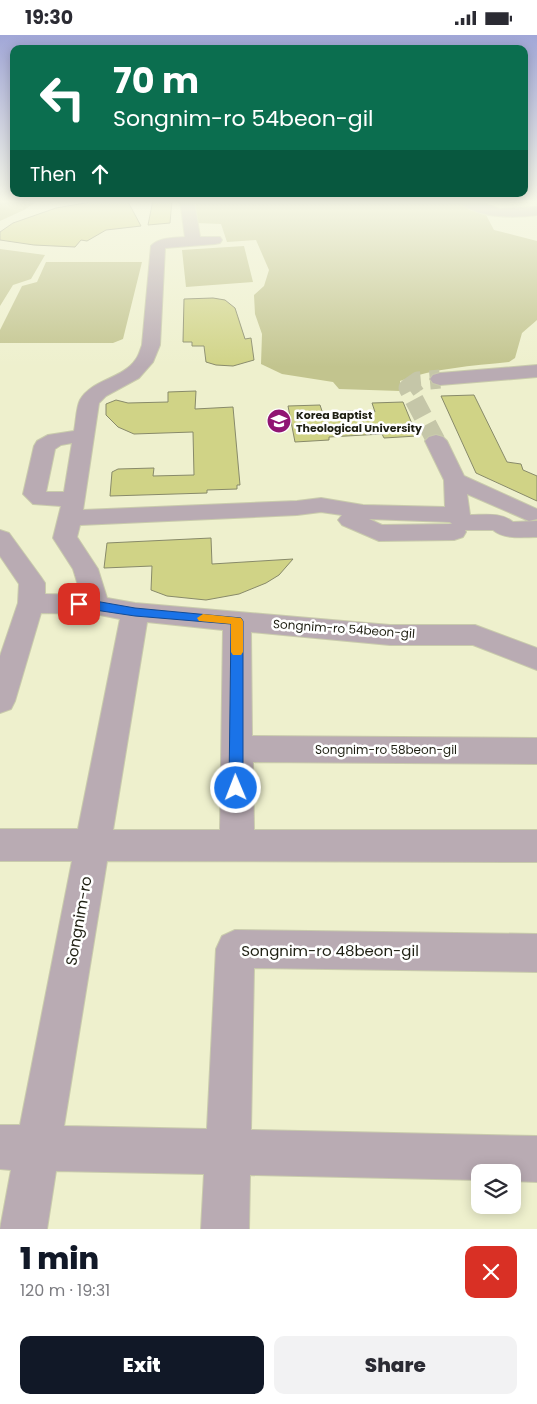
<!DOCTYPE html>
<meta charset="utf-8">
<style>
body{margin:0;font-family:Poppins,sans-serif;background:#f2f2f3;color:#2b2b33;height:100vh;display:flex;flex-direction:column;font-size:19px;white-space:nowrap}
*{box-sizing:border-box;margin:0}
p{font-size:16px;color:#7c7c81}
.icon{flex:none;width:28px;height:28px;fill:none;stroke:currentColor;stroke-width:2;stroke-linecap:round;stroke-linejoin:round}
.map{position:relative;height:1194px;overflow:hidden}
.drawer{display:flex;flex-direction:column;background:#fff;flex:1}
.drawer>*{flex:none}
.top-card{position:absolute;left:10px;top:10px;width:518px;height:152px;border-radius:10px;box-shadow:0 2px 12px #0003;background:#0b6e4f;color:#fff;overflow:hidden}
.tools{position:absolute;left:471px;top:1129px;display:grid;gap:10px}
.tools a{display:grid;place-items:center;width:50px;height:50px;border-radius:10px;background:#fff;box-shadow:0 2px 12px #0003;font-size:25px}
.pin{position:absolute;display:grid;place-items:center;width:42px;height:42px;color:#fff;margin:-21px;border-radius:10px;box-shadow:0 2px 8px #0006}
.me{position:absolute;width:55px;margin:-28px;rotate:359deg;stroke-linejoin:round;filter:drop-shadow(0 0 4px #0008)}
.turn{display:flex;align-items:center;gap:18px;height:105px;padding:0 20px;font-size:22px}
.turn .icon{width:65px;height:65px;stroke-width:2.5}
.turn b{display:block;font-size:35px;line-height:42px}
.then{display:flex;align-items:center;height:48px;padding:0 20px;background:#0003;gap:10px;font-size:19px}
.round{display:grid;place-items:center;flex:none;width:52px;height:52px;border-radius:10px;background:#f2f2f3}
.summary{display:flex;align-items:center;justify-content:space-between;height:85px;padding:0 20px}
h1{font-size:30px;font-weight:800;line-height:38px;color:#111827}
.primary-button{display:flex;gap:10px;margin-top:auto;padding:10px 20px}
.primary-button a{flex:1;height:58px;border-radius:10px;background:#111827;color:#fff;font-size:20px;font-weight:800;line-height:58px;text-align:center}
.primary-button a+a{background:#f2f2f3;color:#2b2b33}
.status{display:flex;justify-content:space-between;align-items:center;height:35px;padding:0 25px;background:#fff;direction:ltr}
.status svg{height:14px;fill:currentColor}
.map>svg:first-child{display:block}
.green{fill:#c2c48e}
.building{fill:#d0d386;stroke:#888a6a}
.lines{fill:none;stroke-linecap:round;stroke-linejoin:round}
.minor-tunnel{stroke:#c5c6a8;stroke-width:19;stroke-dasharray:19 9;stroke-linecap:butt}
.minor-casing{stroke:#c9cbac;stroke-width:2}
.minor{fill:#b9abb3;fill-rule:evenodd}
.route{fill:#1a73e8;stroke:#114b97}
.slow{fill:#f59e0b}
.labels{text-anchor:middle;stroke-width:5;stroke-linejoin:round;paint-order:stroke}
.far-poi-label{font-size:11px;font-weight:bold;fill:#1f2013;stroke:#fff;text-anchor:start}
.street-label{font-size:12px;fill:#1f2013;stroke:#fff}
.near-street-label{font-size:15px;fill:#1f2013;stroke:#fff}
</style>
<div class="status"><b>19:30</b><svg viewBox="0 0 49 12"><path d="M0 12V9h3v3zM5 12V6h3v6zM10 12V3h3v9zM15 12V0h3v12zM26 1h20v11H26zM47 4h2v5h-2z"/></svg></div>
<div class="map">
<svg width="537" height="1194" viewBox="0 0 537 1194">
<rect width="100%" height="100%" fill="#eef0cd"/>
<g class="green">
<polygon points="0,165 39,165 24,175 0,186"/>
<path d="M196,165l147,1 118,-1 25,15 8,15 43,11v79l-15,13 -7,25 -6,4c-38,4 -74,6 -109,19v10l-61,-2 -6,-7 -51,-8 -21,-10 1,-30 -7,-20 -1,-19 10,-9 5,-16 -13,-30 -29,2 -6,-18 -25,-1z"/>
<polygon points="244,211 253,247 186,252 182,215"/>
<polygon points="0,214 45,220 31,244 13,250 0,271"/>
<polygon points="46,227 142,227 123,304 113,308 0,308 0,295 22,251 37,247"/>
</g>
<g class="building">
<polygon points="103,165 127,165 141,191 106,195 87,206 81,205 75,212 34,210 0,205 0,197 13,188 56,173"/>
<polygon points="153,165 172,165 170,188 148,190"/>
<polygon points="213,263 225,265 235,273 245,304 251,303 254,325 233,331 216,330 206,327 204,311 192,311 192,307 183,307 184,264"/>
<polygon points="196,356 195,374 233,372 240,450 237,450 237,454 207,455 207,458 110,461 112,437 118,434 154,433 153,441 194,440 193,397 134,399 118,392 106,380 106,369 116,365 128,368 168,367 168,357"/>
<polygon points="474,360 507,427 521,429 523,435 537,441 537,466 476,438 441,361"/>
<polygon points="403,367 417,401 384,403 382,399 329,402 329,405 295,407 288,371 320,370 323,379 340,379 347,376 375,377 372,368"/>
<polygon points="211,503 212,529 293,524 279,540 266,548 239,559 206,565 167,561 151,555 152,531 104,533 107,508"/>
</g>
<g class="lines">
<polyline class="minor-tunnel" points="436,406 408,353 418,346 440,344"/>
<defs>
<g id="minor">
<path d="M180,165h14l6,37h20l2,3 -2,3 -5,1 -50,4 -5,97 -7,17 -14,16 -33,18 -7,7 -16,107 214,-9 24,-3 42,7 82,2 -1,-27 -19,-39 4,-4 7,-2 7,2 4,4 17,35 73,33v10l-8,2 -62,-27 3,21c15,0 31,-3 43,7l24,-1v16c-14,0 -32,3 -44,-7h-28l1,2 -3,5 -9,3 -75,1 -37,-16 -4,-5 4,-5 -21,-3 -24,3 -217,10 -3,12 21,32 9,29 28,5 255,22h85l62,23v22l-64,-25h-83l-139,-13 1,104 285,2v26l-284,-2 1,68h283v32l-430,-1 -43,265 143,3 9,-180 6,-13 13,-6 302,4v38l-283,-4 -3,162 286,6v46l-25,-1v-8h-32v7l-230,-5 -1,54h-48l3,-55 -148,-3 -9,58h-47l11,-59 -11,-1v-44h20l52,-264h-72v-32h78l42,-210 -25,-5 -54,-1 -26,88 -4,8 -11,4v-57l18,-53 1,-19 -19,-28v-26l9,3 32,44 4,6v11l36,1 -8,-26 -20,-31 8,-32 -28,-2 -10,-10 11,-48 3,-5 11,-6 26,-4c2,-9 2,-23 6,-31 12,-21 43,-21 56,-41 3,-4 4,-9 6,-14l9,-99c8,-9 23,-8 34,-9zM72,408l-8,49h-18l9,-43 6,-4zM369,484l81,3 2,2 -70,1zM147,587l76,8 -3,200h-107z"/>
<path d="M458,165h17l25,9 37,-2v8c-22,3 -63,4 -79,-15z"/>
<polygon points="537,330 537,342 440,350 433,348 430,344 433,340 440,338"/>
</g>
</defs>
<use href="#minor" class="minor-casing"/>
<use href="#minor" class="minor"/>
</g>
<linearGradient id="sky" x2="0" y2="1"><stop stop-color="#a1a7d7"/><stop offset="0.5" stop-color="#f7f8e8"/><stop offset="1" stop-color="#f7f8e8" stop-opacity="0"/></linearGradient>
<rect width="537" height="332" fill="url(#sky)"/>
<polygon class="route" points="79,565 95,566 135,573 241,583 243,586 243,753 241,757 236,759 231,757 229,753 231,589 135,581 75,572 73,569 75,566"/>
<polygon class="slow" points="203,579 241,583 243,586 243,617 241,620 233,620 231,617 231,589 199,586 197,583"/>
<defs>
<symbol id="university-disc" viewBox="-11 -11 22 22"><circle r="9.5" fill="#901573" stroke="#fff"/><path d="M0-5L7-2L0 1L-7-2ZM-4 1L0 2.5L4 1V4Q0 6-4 4Z" fill="#fff"/></symbol>
</defs>
<g fill-rule="evenodd">
<use href="#university-disc" x="265" y="372" width="28" height="28"/>
</g>
<g class="labels">
<g class="far-poi-label">
<text x="296" y="384">Korea Baptist<tspan x="296" dy="13">Theological University</tspan></text>
</g>
<g class="street-label">
<text transform="translate(344 594) rotate(4)" y="4">Songnim-ro 54beon-gil</text>
<text x="386" y="719">Songnim-ro 58beon-gil</text>
</g>
<g class="near-street-label">
<text transform="translate(79 886) rotate(-80)" y="5">Songnim-ro</text>
<text x="330" y="921">Songnim-ro 48beon-gil</text>
</g>
</g>
</svg>
<div class="tools">
<a><svg class="icon" aria-label="layers" viewBox="0 0 24 24"><path d="M12 4l9 5-9 5-9-5zM3 14l9 5 9-5"/></svg></a>
</div>
<div class="pin" style="left:79px;top:569px;background:#d93025"><svg class="icon" aria-label="arrive" viewBox="0 0 24 24"><path d="M6 21V4h12l-3 4 3 4H6"/></svg></div>
<svg class="me" style="left:236px;top:753px" viewBox="-20 -20 40 40"><circle r="17" fill="#1a73e8" stroke="#fff" stroke-width="3"/><path d="M0-11L8 9 0 5-8 9z" fill="#fff"/></svg>
<div class="top-card">
<div class="turn"><svg class="icon" aria-label="left" viewBox="0 0 24 24"><path d="M17 20v-9H6M10 6l-5 5 5 5"/></svg><div><b>70 m</b>Songnim-ro 54beon-gil</div></div>
<div class="then">Then<svg class="icon" aria-label="ahead" viewBox="0 0 24 24"><path d="M12 20V5M6 11l6-6 6 6"/></svg></div>
</div>
</div>
<section class="drawer">
<div class="summary"><div><h1>1 min</h1><p>120 m · 19:31</p></div><a class="round" style="background:#d93025;color:#fff"><svg class="icon" aria-label="close" viewBox="0 0 24 24"><path d="M6 6l12 12M18 6L6 18"/></svg></a></div>
<div class="primary-button"><a>Exit</a><a>Share</a></div>
</section>
